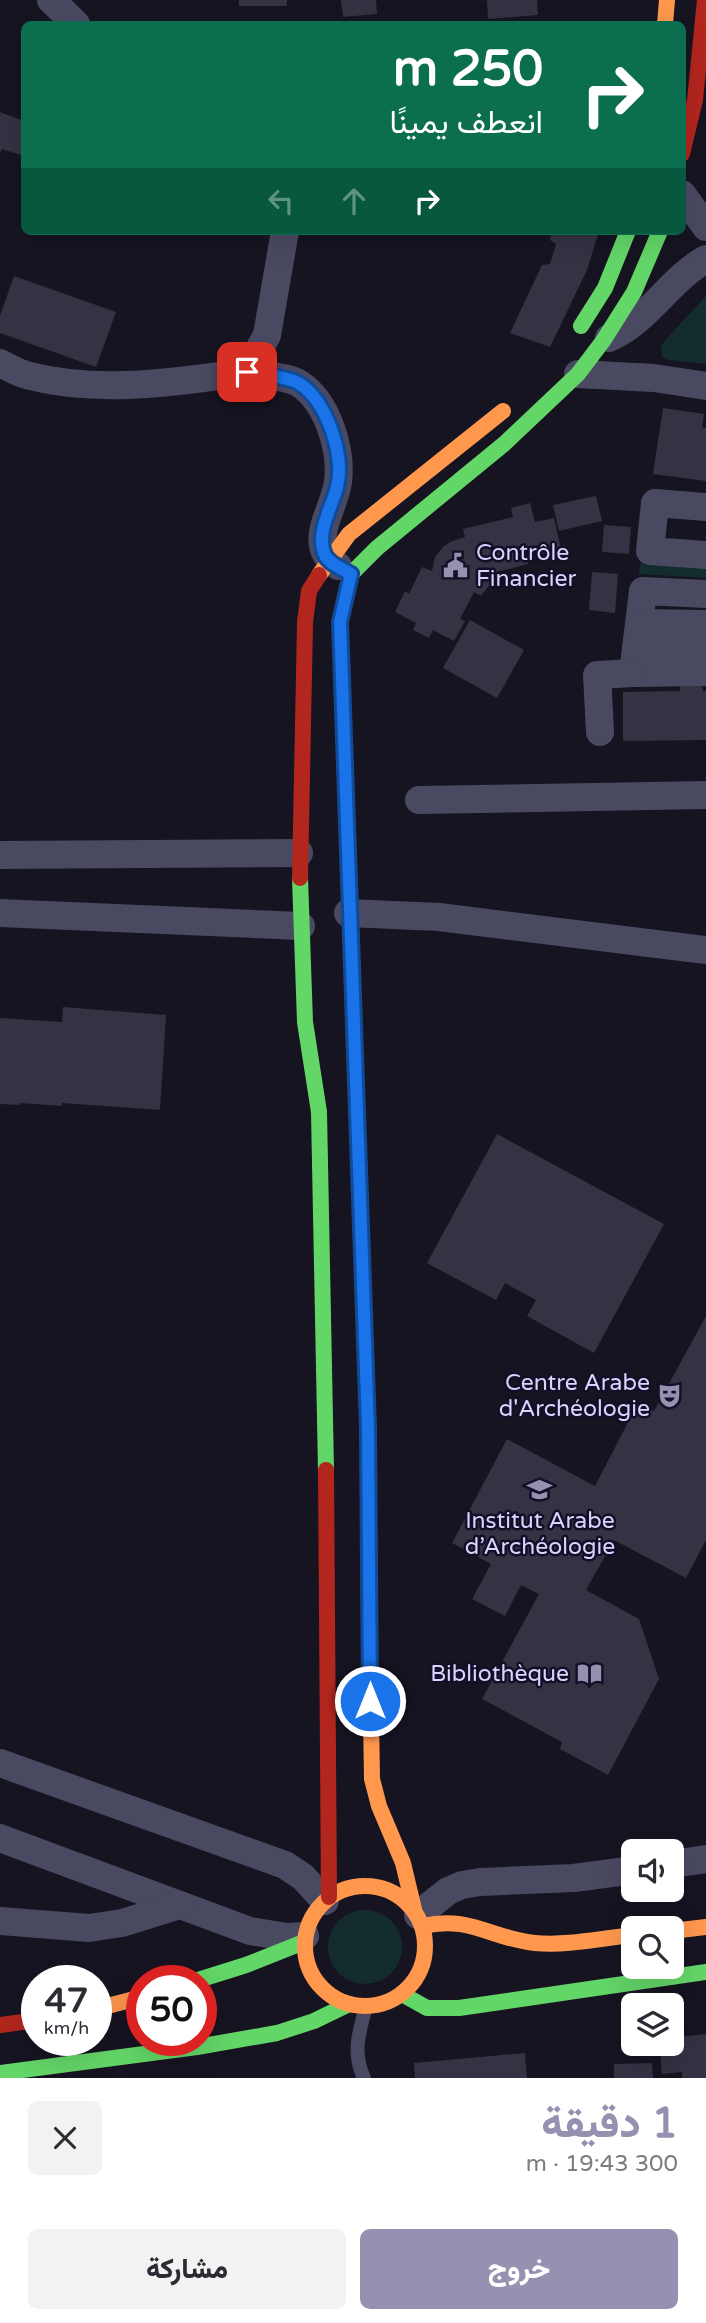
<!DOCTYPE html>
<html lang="ar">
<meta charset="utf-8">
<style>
body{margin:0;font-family:"Varela Round",Vazirmatn,sans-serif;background:#f2f2f3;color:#2b2b33;direction:rtl;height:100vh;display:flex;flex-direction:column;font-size:26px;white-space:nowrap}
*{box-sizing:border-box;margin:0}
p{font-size:23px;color:#7c7c81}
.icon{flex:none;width:38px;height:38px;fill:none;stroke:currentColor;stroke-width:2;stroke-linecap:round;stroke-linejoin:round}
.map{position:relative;height:2078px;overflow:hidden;direction:ltr}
.side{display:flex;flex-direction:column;background:#fff;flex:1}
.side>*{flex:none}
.guide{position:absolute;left:21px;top:21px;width:665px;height:214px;border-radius:10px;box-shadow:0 7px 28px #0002;direction:rtl;background:#0b6e4f;color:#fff;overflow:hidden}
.tools{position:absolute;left:621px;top:1839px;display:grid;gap:14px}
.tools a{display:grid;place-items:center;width:63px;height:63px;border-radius:10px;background:#fff;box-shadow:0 7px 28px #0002;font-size:35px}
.speed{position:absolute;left:21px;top:1965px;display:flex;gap:14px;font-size:35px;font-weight:700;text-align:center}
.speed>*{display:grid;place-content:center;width:91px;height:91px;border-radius:50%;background:#fff;box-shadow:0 7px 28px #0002;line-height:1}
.speed small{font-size:18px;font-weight:400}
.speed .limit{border:10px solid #d22;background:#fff;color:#111}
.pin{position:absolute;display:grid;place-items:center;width:60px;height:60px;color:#fff;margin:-30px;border-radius:14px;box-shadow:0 4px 10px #0006}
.me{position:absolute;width:77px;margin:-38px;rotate:0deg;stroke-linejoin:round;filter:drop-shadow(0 0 5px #0008)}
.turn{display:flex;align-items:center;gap:24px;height:147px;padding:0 28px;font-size:32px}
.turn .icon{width:91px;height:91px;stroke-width:2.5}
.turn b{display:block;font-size:49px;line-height:60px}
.lanes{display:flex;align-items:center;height:66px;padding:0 28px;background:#0003;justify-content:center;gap:35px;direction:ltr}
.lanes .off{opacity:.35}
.round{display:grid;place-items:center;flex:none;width:74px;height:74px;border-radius:10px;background:#f2f2f3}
.summary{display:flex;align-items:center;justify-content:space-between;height:119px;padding:0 28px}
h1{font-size:42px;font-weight:800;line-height:52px;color:#9591b1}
.button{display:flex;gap:14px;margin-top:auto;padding:14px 28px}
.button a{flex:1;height:80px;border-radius:10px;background:#9591b1;color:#fff;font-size:28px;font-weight:800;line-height:80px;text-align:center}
.button a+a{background:#f2f2f3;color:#2b2b33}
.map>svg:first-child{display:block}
.green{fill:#132c2d}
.building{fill:#343243}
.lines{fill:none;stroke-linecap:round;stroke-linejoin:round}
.lane{stroke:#4a4962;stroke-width:14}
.street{stroke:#4a4962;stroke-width:28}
.fast{stroke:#63d668;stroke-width:16}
.slow{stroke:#ff974d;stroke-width:16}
.jam{stroke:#b3261e;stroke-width:16}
.route-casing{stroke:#114b97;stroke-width:18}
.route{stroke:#1a73e8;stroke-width:12}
.labels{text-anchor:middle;stroke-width:5;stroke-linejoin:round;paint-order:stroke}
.poi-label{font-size:23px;fill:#d9d4ff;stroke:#130f26;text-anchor:end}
</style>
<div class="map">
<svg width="706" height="2078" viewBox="0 0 706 2078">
<rect width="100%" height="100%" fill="#161421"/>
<g class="green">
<path d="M706,296v68l-38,-4 -6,-3 -1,-11c12,-17 31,-33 45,-50z"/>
<polygon points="640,563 706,567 706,578 639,574"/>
<circle cx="365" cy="1947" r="37"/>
</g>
<g class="building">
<rect x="239" y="0" width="48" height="6"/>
<polygon points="341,0 376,0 377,14 343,17"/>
<polygon points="487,0 537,0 538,15 488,19"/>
<polygon points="0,112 24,121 24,156 2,149 0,153"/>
<polygon points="552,231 599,231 587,270 550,347 510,333 542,265 550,264 556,244 550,240"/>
<polygon points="14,276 116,312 96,367 0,333 0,316"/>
<polygon points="663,408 704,414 702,427 706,428 706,481 653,474"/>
<polygon points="596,496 602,521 559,531 553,505"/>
<polygon points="530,503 535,522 554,518 561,549 541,554 540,545 525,548 528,564 489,574 493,580 481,596 474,592 460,619 465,621 454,641 433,630 429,638 413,630 416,623 395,612 405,591 409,594 422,567 432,571 435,557 443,547 450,542 465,537 463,529 513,517 511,508"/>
<polygon points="604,525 631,527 629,554 602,552"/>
<polygon points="592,572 618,574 615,613 589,610"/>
<polygon points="470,620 524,650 497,698 443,668"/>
<polygon points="680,683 702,683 703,691 706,691 706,740 623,741 623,692 680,691"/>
<polygon points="63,1007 166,1015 160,1110 62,1103 62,1106 20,1103 19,1105 0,1104 0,1018 62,1022"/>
<polygon points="497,1134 664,1224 594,1353 527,1316 536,1300 505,1283 496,1300 427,1263"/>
<polygon points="706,1316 706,1540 686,1578 614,1540 586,1590 639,1619 659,1679 608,1775 560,1749 562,1742 482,1699 539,1594 521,1585 505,1616 472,1599 491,1564 452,1543 507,1439 595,1486 638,1403 654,1411"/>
<polygon points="706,2034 706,2078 682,2078 682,2072 662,2074 660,2050 679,2048 677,2037"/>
<polygon points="525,2053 527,2078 415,2078 414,2063"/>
<polygon points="652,2063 653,2078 614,2078 614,2064"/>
</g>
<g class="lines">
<path class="lane" d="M364,2078c-12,-25 -5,-46 2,-71"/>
<g class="street">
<polyline points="51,0 76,24"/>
<polyline points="682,194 706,227"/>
<path d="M609,338c40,-18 60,-58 97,-79"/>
<path d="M0,363c10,5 20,11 30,13 72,18 146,6 217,-4l20,-37 18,-104"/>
<path d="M247,372c13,3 44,5 53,12 28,19 42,66 38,98 -4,29 -33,63 0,84"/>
<polyline points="578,374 654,378 706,386"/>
<polyline points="706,507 655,503 650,551 706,555"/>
<polyline points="706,594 643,591 633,673 706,672"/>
<polyline points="639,623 706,624"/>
<polyline points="636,648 706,648"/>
<polyline points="600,732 597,675 633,673"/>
<polyline points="419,800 706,795"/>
<polyline points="0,855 299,853"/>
<polyline points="0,913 301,926"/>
<polyline points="348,913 439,917 706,950"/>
<polyline points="0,1763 285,1865 303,1877 325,1901"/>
<polyline points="0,1838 250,1931 287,1937 305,1936"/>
<polyline points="672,1864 706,1859"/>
<polyline points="418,1915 448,1891 462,1885 480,1882 574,1878 634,1870"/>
<polyline points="0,1921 89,1928 122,1923 180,1905"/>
</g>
<g class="fast">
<polyline points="581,326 605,288 628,231"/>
<polyline points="346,597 351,574 377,548 504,444 578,374 603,341 634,292 660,231"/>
<polyline points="300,878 305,1022 319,1112 326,1470"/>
<polyline points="351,932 368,1428 369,1591"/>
<polyline points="195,1981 246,1965 304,1942"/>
<polyline points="402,1994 427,2008 459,2008 706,1972"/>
<polyline points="0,2073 197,2047 277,2033 314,2021 349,2004"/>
</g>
<g class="slow">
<polyline points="665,24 667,0"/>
<polyline points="319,575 349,534 503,411"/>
<polyline points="346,597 340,622 351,932"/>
<polyline points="369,1591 372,1779 379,1806 403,1863 414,1909"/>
<circle cx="365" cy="1946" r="60"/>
<path d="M423,1926c46,-11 69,13 112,17 33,3 67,-5 99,-8"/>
<polyline points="672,1931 706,1927"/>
<polyline points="96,2009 142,1997"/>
</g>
<g class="jam">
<polyline points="682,154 695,100 705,0"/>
<polyline points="300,878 305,622 309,591 319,575"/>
<polyline points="326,1470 329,1897"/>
<polyline points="0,2025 37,2020"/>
</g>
</g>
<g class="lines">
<defs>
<path id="route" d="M247,372c13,3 44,5 53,12 27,18 45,72 37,103 -5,20 -22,47 -12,68 4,9 18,14 26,19l-11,48 28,806 2,273"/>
</defs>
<use href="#route" class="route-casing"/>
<use href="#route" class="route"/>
</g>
<defs>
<symbol id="civic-bare" viewBox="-9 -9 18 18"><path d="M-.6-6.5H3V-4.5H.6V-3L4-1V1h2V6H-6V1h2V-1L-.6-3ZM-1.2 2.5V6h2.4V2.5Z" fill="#9591b1" stroke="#130f26" stroke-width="2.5" paint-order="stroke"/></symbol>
<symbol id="theatre-bare" viewBox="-9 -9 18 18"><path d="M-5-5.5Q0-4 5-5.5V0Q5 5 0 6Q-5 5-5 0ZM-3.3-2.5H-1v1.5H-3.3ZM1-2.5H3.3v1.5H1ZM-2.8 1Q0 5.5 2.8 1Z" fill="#9591b1" stroke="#130f26" stroke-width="2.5" paint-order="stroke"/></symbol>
<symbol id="university-bare" viewBox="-9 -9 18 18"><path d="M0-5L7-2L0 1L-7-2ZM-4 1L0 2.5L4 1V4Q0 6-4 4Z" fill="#9591b1" stroke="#130f26" stroke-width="2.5" paint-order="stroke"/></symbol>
<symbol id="library-bare" viewBox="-9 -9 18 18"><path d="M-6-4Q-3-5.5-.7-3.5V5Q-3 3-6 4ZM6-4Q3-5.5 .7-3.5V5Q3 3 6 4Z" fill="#9591b1" stroke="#130f26" stroke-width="2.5" paint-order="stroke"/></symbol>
</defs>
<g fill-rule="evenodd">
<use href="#civic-bare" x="438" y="548" width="35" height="35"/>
<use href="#theatre-bare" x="652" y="1378" width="35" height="35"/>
<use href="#university-bare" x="522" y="1472" width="35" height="35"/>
<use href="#library-bare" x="572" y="1656" width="35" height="35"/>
</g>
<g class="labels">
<g class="poi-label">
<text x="476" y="560" text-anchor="start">Contrôle<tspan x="476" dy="26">Financier</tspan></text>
<text x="650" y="1390">Centre Arabe<tspan x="650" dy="26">d'Archéologie</tspan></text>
<text x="540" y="1528" text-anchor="middle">Institut Arabe<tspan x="540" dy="26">d’Archéologie</tspan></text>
<text x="569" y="1681">Bibliothèque</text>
</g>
</g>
</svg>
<div class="tools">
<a><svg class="icon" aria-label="sound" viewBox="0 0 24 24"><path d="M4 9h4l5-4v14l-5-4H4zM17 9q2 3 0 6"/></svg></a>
<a><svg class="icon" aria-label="search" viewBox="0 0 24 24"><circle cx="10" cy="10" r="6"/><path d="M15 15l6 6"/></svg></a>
<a><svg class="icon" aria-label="layers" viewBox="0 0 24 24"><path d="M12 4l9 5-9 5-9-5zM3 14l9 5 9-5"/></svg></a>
</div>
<div class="speed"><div>47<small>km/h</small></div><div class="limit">50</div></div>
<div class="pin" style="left:247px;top:372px;background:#d93025"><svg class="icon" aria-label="arrive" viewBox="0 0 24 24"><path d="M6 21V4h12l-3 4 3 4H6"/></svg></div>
<svg class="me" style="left:370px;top:1701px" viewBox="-20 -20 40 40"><circle r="17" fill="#1a73e8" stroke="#fff" stroke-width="3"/><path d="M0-11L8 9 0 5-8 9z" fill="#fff"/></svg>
<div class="guide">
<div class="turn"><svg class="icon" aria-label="right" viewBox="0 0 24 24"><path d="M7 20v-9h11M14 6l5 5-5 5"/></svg><div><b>250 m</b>انعطف يمينًا</div></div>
<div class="lanes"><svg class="icon off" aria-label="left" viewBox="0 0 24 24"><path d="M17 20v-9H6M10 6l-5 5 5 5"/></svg><svg class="icon off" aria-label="ahead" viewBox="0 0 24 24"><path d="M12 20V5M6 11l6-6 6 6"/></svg><svg class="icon" aria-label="right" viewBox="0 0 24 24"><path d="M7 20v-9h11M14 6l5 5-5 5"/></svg></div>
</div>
</div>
<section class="side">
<div class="summary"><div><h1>1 دقيقة</h1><p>300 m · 19:43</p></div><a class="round"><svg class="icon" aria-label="close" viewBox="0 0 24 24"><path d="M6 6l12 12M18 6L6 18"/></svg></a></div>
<div class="button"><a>خروج</a><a>مشاركة</a></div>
</section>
